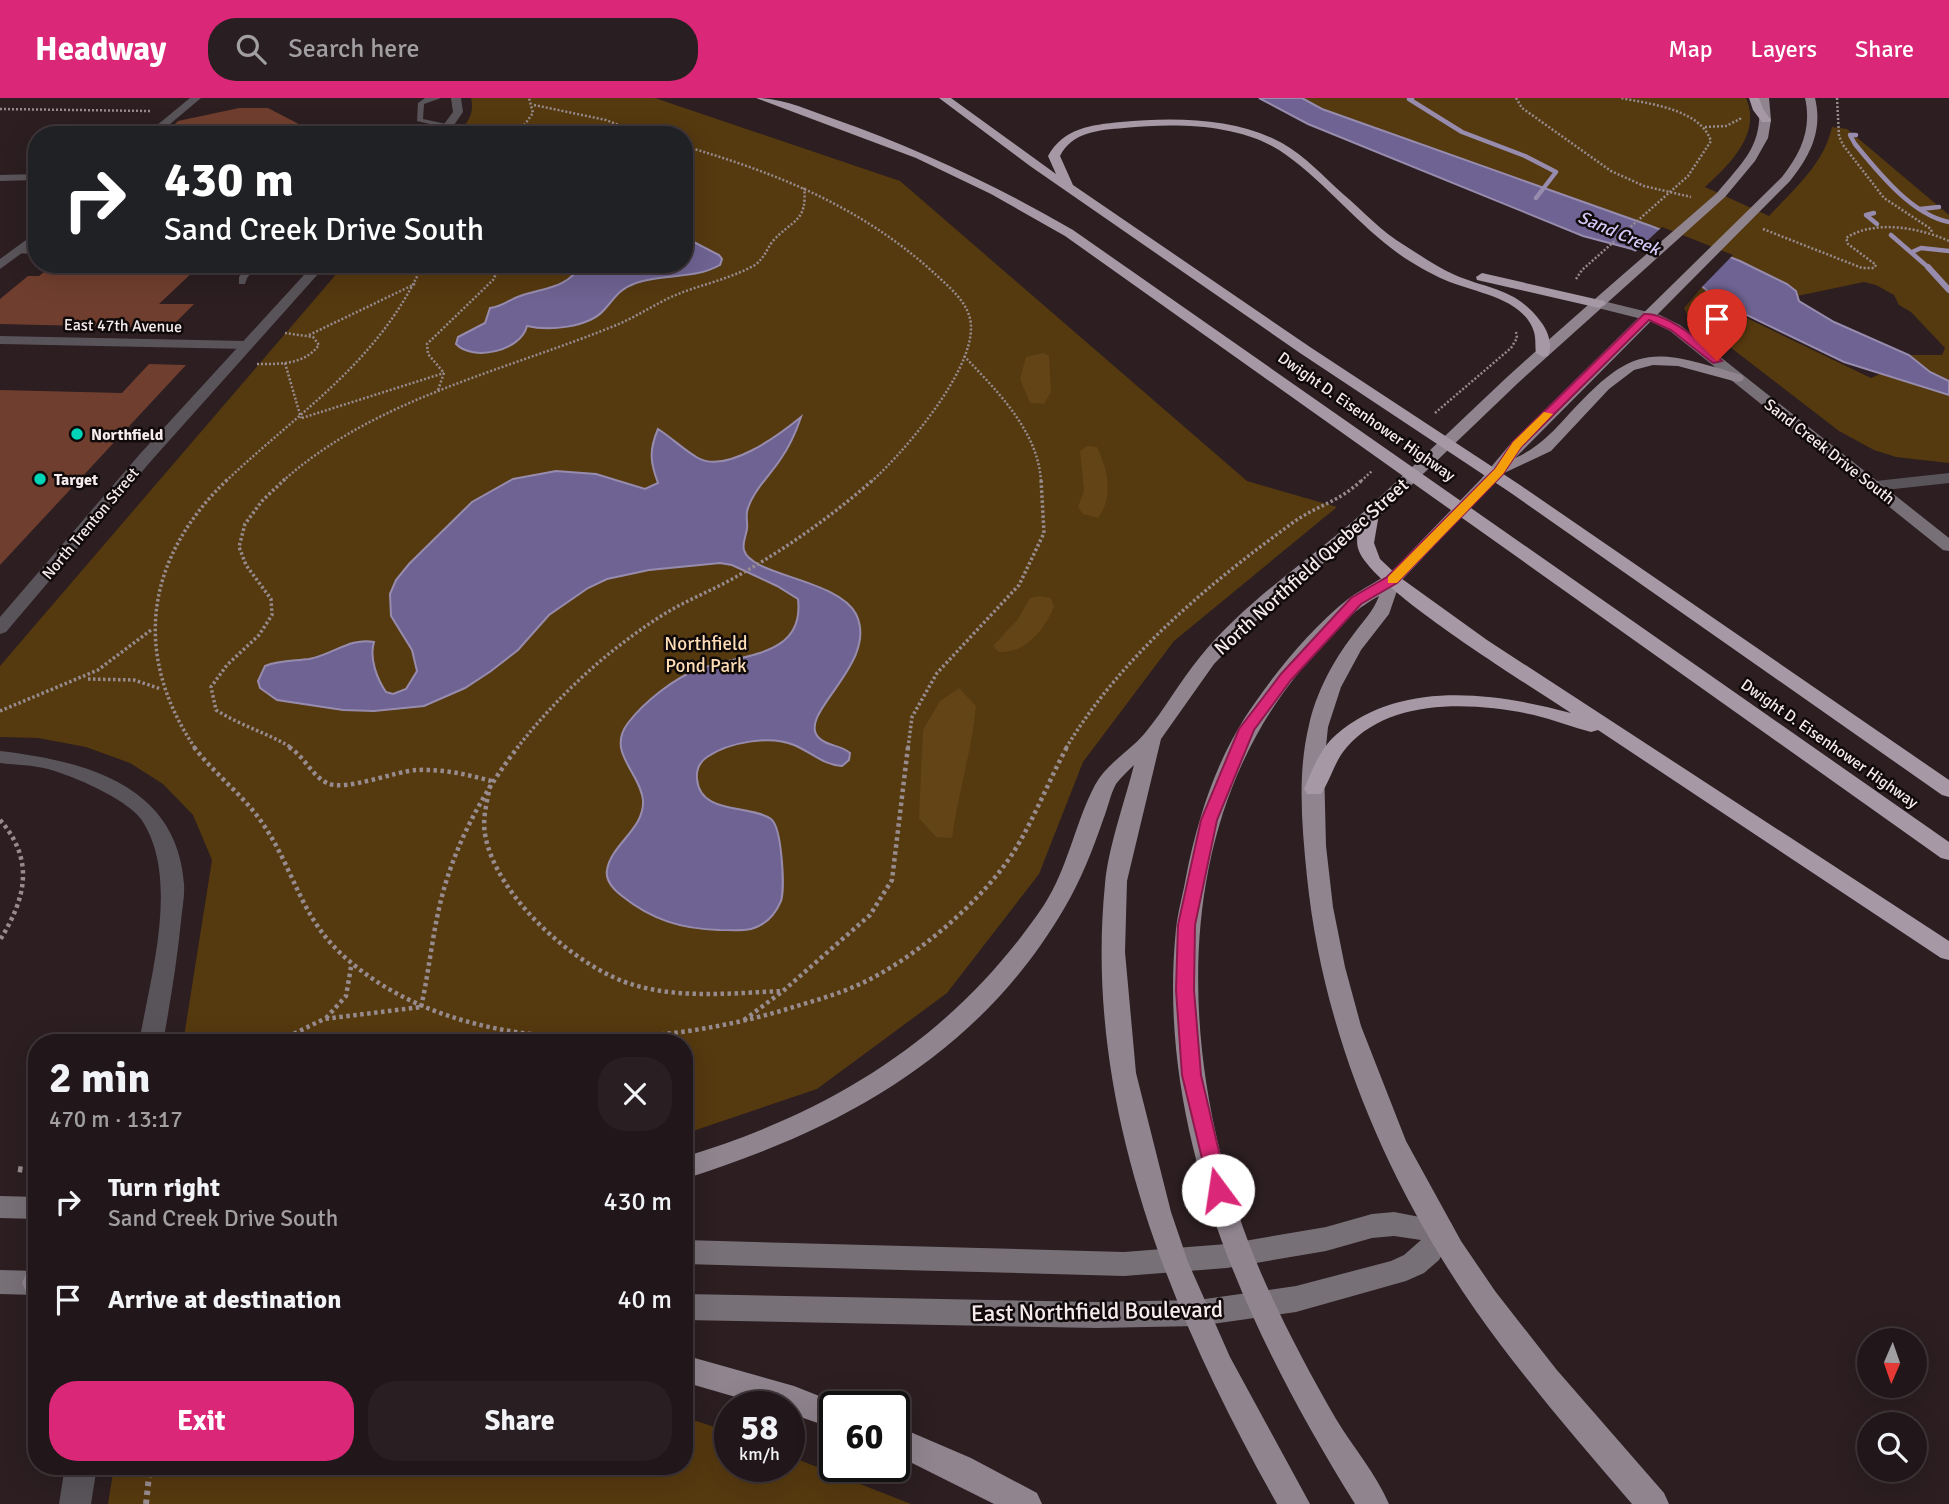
<!DOCTYPE html>
<meta charset="utf-8">
<style>
body{margin:0;font-family:Signika,sans-serif;background:#291f22;color:#f1f3f6;height:100vh;display:flex;flex-direction:column;font-size:26px;white-space:nowrap}
*{box-sizing:border-box;margin:0}
p{font-size:23px;color:#a29fa2}
.icon{flex:none;width:38px;height:38px;fill:none;stroke:currentColor;stroke-width:2;stroke-linecap:round;stroke-linejoin:round}
.map{position:relative;flex:1;overflow:hidden}
.drawer{position:absolute;left:28px;top:936px;width:665px;height:441px;display:flex;flex-direction:column;background:#211619;border-radius:28px;box-shadow:0 7px 28px #0002,0 0 0 2px #3e3538}
.drawer>*{flex:none}
.top-card{position:absolute;left:28px;top:28px;width:665px;height:147px;border-radius:28px;box-shadow:0 7px 28px #0002,0 0 0 2px #3e3538;background:#202124;color:#fff;overflow:hidden}
.needle{width:46px;rotate:182deg}
.fabs{position:absolute;left:1857px;top:1230px;display:grid;gap:14px}
.fabs a{display:grid;place-items:center;width:70px;height:70px;border-radius:50%;background:#211619;box-shadow:0 7px 28px #0002,0 0 0 2px #3e3538;font-size:35px}
.speed{position:absolute;left:714px;top:1293px;display:flex;gap:14px;font-size:35px;font-weight:700;text-align:center}
.speed>*{display:grid;place-content:center;width:91px;height:91px;border-radius:50%;background:#211619;box-shadow:0 7px 28px #0002,0 0 0 2px #3e3538;line-height:1}
.speed small{font-size:18px;font-weight:400}
.speed .limit{border:4px solid #111;border-radius:10px;background:#fff;color:#111}
.pin{position:absolute;display:grid;place-items:center;width:60px;height:60px;color:#fff;margin:-72px -30px;border-radius:50% 50% 50% 0;rotate:-45deg;box-shadow:0 0 7px #0007}
.pin .icon{rotate:45deg}
.me{position:absolute;width:77px;margin:-38px;rotate:346deg;stroke-linejoin:round;filter:drop-shadow(0 0 5px #0008)}
.turn{display:flex;align-items:center;gap:24px;height:147px;padding:0 21px;font-size:32px}
.turn .icon{width:91px;height:91px;stroke-width:2.5}
.turn b{display:block;font-size:49px;line-height:60px}
.round{display:grid;place-items:center;flex:none;width:74px;height:74px;border-radius:28px;background:#291f22}
.head{display:flex;align-items:center;justify-content:space-between;height:119px;padding:0 21px}
h1{font-size:42px;font-weight:700;line-height:52px}
.button{display:flex;gap:14px;margin-top:auto;padding:14px 21px}
.button a{flex:1;height:80px;border-radius:28px;background:#db2777;color:#fff;font-size:28px;font-weight:700;line-height:80px;text-align:center}
.button a+a{background:#291f22;color:#f1f3f6}
ul{padding:0;list-style:none}
li{display:flex;align-items:center;gap:21px;height:98px;padding:0 21px}
li div{flex:1}
li b{display:block;font-size:26px}
li em{font-style:normal}
header{display:flex;align-items:center;gap:42px;box-sizing:border-box;height:98px;padding:0 35px;background:#db2777;color:#fff}
header strong{font-size:33px}
nav{display:flex;gap:38px;margin-inline-start:auto;font-size:24px}
.search{width:490px;height:63px;background:#291f22;display:flex;align-items:center;gap:18px;box-sizing:border-box;padding:0 24px;border-radius:28px;color:#a29fa2;font-size:26px}
.map>svg:first-child{display:block}
.green{fill:#55390f}
.forest{fill:#634416}
.water{fill:#6e6392;stroke:#978cae;stroke-width:2}
.pier{fill:#2c1e21}
.lines{fill:none;stroke-linecap:round;stroke-linejoin:round}
.stream-far1{stroke:#978cae;stroke-width:4.5}
.stream{stroke:#978cae;stroke-width:6}
.building{fill:#703e2e}
.path-far3{stroke:#978b8e;stroke-width:2.5;stroke-dasharray:2 2;stroke-linecap:butt}
.path-far2{stroke:#978b8e;stroke-width:3.5;stroke-dasharray:2.5 2.5;stroke-linecap:butt}
.path-far1{stroke:#978b8e;stroke-width:4.5;stroke-dasharray:3.5 3.5;stroke-linecap:butt}
.path{stroke:#978b8e;stroke-width:6;stroke-dasharray:4.5 4.5;stroke-linecap:butt}
.service{fill:#595459;fill-rule:evenodd}
.minor{fill:#595459;fill-rule:evenodd}
.tertiary{fill:#595459;fill-rule:evenodd}
.secondary{fill:#787077;fill-rule:evenodd}
.primary{fill:#90858f;fill-rule:evenodd}
.motorway{fill:#a698a4;fill-rule:evenodd}
.route{fill:#db2777;stroke:#8e194d;stroke-width:2}
.slow{fill:#f59e0b}
.poi-dot{fill:#00d5b7;stroke:#100a0b;stroke-width:2.5}
.labels{text-anchor:middle;stroke-width:5;stroke-linejoin:round;paint-order:stroke}
.far-street-label{font-size:16px;fill:#f6ecee;stroke:#100a0b}
.far-poi-label{font-size:16px;font-weight:bold;fill:#f6ecee;stroke:#100a0b;text-anchor:start}
.far-water-label{font-size:18px;font-style:italic;fill:#d2c9f6;stroke:#100a0b}
.street-label{font-size:19px;fill:#f6ecee;stroke:#100a0b}
.park-label{font-size:19px;fill:#fedeb6;stroke:#100a0b}
.near-street-label{font-size:23px;fill:#f6ecee;stroke:#100a0b}
</style>
<header>
<strong>Headway</strong>
<div class="search"><svg class="icon" aria-label="search" viewBox="0 0 24 24"><circle cx="10" cy="10" r="6"/><path d="M15 15l6 6"/></svg>Search here</div>
<nav><a>Map</a><a>Layers</a><a>Share</a></nav>
</header>
<div class="map">
<svg width="1949" height="1406" viewBox="0 0 1949 1406">
<rect width="100%" height="100%" fill="#2c1e21"/>
<g class="green">
<path d="M471,0h184l245,83 347,300 90,26 -163,134 -91,121 -44,112 -92,119 -130,96 -133,45v-91h-501l29,-183 -19,-45 -30,-31 -33,-21 -44,-16 -48,-9 -38,-1v-71l345,-402h339v-129h-227c10,-12 18,-21 14,-37z"/>
<path d="M1302,0h444c16,36 -17,67 -41,89l64,29c25,-27 55,-52 63,-89l15,2 102,86v166l-19,-9 -21,-17h33l3,-7 -34,-36 -12,-7 -5,-10 -18,-10 -12,-3 -67,14 -10,-12 -47,-23 -89,-35 -329,-117z"/>
<polygon points="1702,189 1732,211 1730,212 1871,280 1882,275 1949,297 1949,365 1896,359 1874,352 1839,333 1687,216 1684,210"/>
<polygon points="684,1319 730,1334 730,1368 789,1368 789,1358 911,1406 108,1406 114,1369 684,1368"/>
</g>
<g class="forest">
<polygon points="1043,255 1049,258 1051,294 1044,306 1030,305 1020,281 1026,259"/>
<path d="M1087,348l10,1c11,23 17,49 1,71l-15,-4 -5,-7 6,-16 -4,-40z"/>
<path d="M1038,498l13,2 3,9c-9,22 -29,47 -55,45l-6,-6 25,-27 12,-21z"/>
<path d="M959,590l17,18c-4,45 -18,87 -24,132l-16,-1 -17,-19 4,-88 17,-29z"/>
</g>
<g class="water">
<polygon points="1259,0 1302,0 1322,11 1651,128 1740,163 1787,186 1796,193 1799,203 1834,224 1909,257 1930,274 1949,283 1949,297 1844,264 1722,205 1698,185 1677,172 1632,151 1583,138 1308,26"/>
<path d="M684,139l35,18 3,4 -2,6c-27,15 -56,8 -84,18 -17,6 -21,15 -32,27 -16,18 -56,21 -77,16 -6,25 -54,36 -71,18l2,-7 27,-14 5,-15c14,-2 18,-8 30,-12 27,-9 45,-7 63,-32h101z"/>
<path d="M801,319c-5,15 -11,29 -21,43 -10,15 -26,30 -32,48 -3,7 0,14 -1,21 -1,7 -5,14 -3,21 7,26 94,29 112,64 24,49 -59,99 -38,123 9,10 22,7 32,16l-1,7 -7,6c-19,-1 -31,-14 -48,-21 -24,-10 -65,-3 -87,12 -7,5 -11,13 -10,22 3,36 52,25 74,40 11,8 14,69 10,82 -6,14 -15,24 -30,28 -9,2 -21,1 -32,1 -37,-1 -67,-10 -97,-34 -8,-6 -17,-15 -15,-26 4,-26 38,-41 36,-70 -3,-28 -37,-48 -15,-77 16,-21 46,-45 71,-54 41,-15 106,-11 99,-70l-21,-13 -45,-21 -12,-2 -71,7 -42,9 -19,9 -39,27 -31,35 -27,21 -26,17 -41,18 -50,5 -31,-1 -66,-10 -17,-12 -2,-7 7,-15c14,-6 29,-5 44,-7 23,-4 42,-22 65,-17 -5,16 3,37 12,50l7,2 13,-5 11,-18 -5,-21 -21,-34 -1,-22 6,-14 13,-16 63,-62 41,-23 43,-8 40,3 49,15 13,-6c-8,-21 -9,-33 0,-54 14,9 26,21 40,29 29,16 81,-23 103,-41z"/>
</g>
<polygon class="pier" points="1662,129 1733,157 1700,191 1675,175 1633,156"/>
<g class="lines">
<g class="stream-far1">
<polyline points="1412,0 1409,1 1462,34 1525,58 1556,74 1536,100"/>
<path d="M1856,37h-6l5,9c23,28 57,71 94,78"/>
<polyline points="1920,111 1939,109"/>
<polyline points="1874,115 1866,117 1877,126"/>
<polyline points="1891,137 1929,170"/>
<polyline points="1912,154 1921,150 1949,153"/>
</g>
<polyline class="stream" points="1928,169 1949,192"/>
</g>
<g class="building">
<polygon points="239,10 268,10 320,37 164,37 178,23"/>
<polygon points="53,167 197,170 159,206 194,206 170,230 0,226 0,201 28,178 39,178"/>
<polygon points="149,266 186,267 0,467 0,292 122,295"/>
</g>
<g class="lines">
<g class="path-far3">
<polyline points="1516,0 1522,10 1611,73 1644,88 1691,99"/>
<polyline points="1837,0 1839,38 1843,47 1884,100 1931,131 1932,135"/>
<polyline points="534,7 606,22 644,37"/>
<polyline points="0,11 150,13"/>
<polyline points="1705,29 1726,28 1740,21 1740,18"/>
<polyline points="517,37 533,15 529,0"/>
<path d="M684,48c93,27 177,61 249,126 16,15 38,32 38,55 1,46 -67,125 -99,154"/>
<path d="M1763,131l99,39h12l2,-3 -28,-21 -2,-6c29,-19 74,-10 103,3"/>
<path d="M1576,181l6,-9 106,-94 23,-35c-11,-32 -61,-37 -90,-43"/>
<polyline points="309,237 415,186"/>
<path d="M964,258c33,35 74,75 77,125"/>
<polyline points="285,265 301,320"/>
<path d="M257,266c23,0 47,1 62,-19l-6,-8 -28,-4"/>
<polyline points="438,292 444,275 428,256 427,246 493,182 501,166"/>
<polyline points="1435,315 1511,250 1517,240 1516,234"/>
<polyline points="302,320 444,275"/>
<path d="M226,383c75,-71 153,-119 197,-217"/>
<path d="M283,383c90,-81 217,-109 326,-153 22,-8 41,-21 62,-31 27,-12 57,-17 84,-32 9,-7 11,-14 17,-23 20,-23 36,-19 32,-56"/>
<polyline points="1361,383 1372,373"/>
</g>
<g class="path-far2">
<path d="M285,381l-23,22 -17,23 -6,23 7,18 25,34 1,16 -13,20 -32,30 -16,22 5,23c25,16 52,23 76,38"/>
<polyline points="88,581 134,582 161,591"/>
<polyline points="0,613 98,572 151,532"/>
<path d="M195,650c-64,-95 -49,-191 33,-269"/>
<path d="M517,650c40,-51 87,-95 141,-130 24,-16 51,-26 76,-40 50,-28 97,-61 140,-99"/>
<polyline points="908,650 912,619 937,575 1019,487 1044,435 1041,381"/>
<path d="M1066,650c55,-91 140,-162 225,-224 25,-19 46,-20 72,-45"/>
</g>
<g class="path-far1">
<path d="M194,649c21,28 52,50 71,80 31,47 36,93 83,133 116,100 311,90 449,46 27,-8 54,-16 79,-30 26,-14 51,-33 73,-52 27,-24 53,-51 70,-81 18,-31 31,-65 48,-96"/>
<path d="M289,649c16,10 22,28 38,36 18,9 68,-12 90,-13 26,-1 49,4 74,11 -3,17 -9,36 -6,53 10,62 91,134 149,151 47,14 100,8 149,6"/>
<path d="M0,722c35,40 26,78 0,120"/>
<path d="M421,909c8,-35 11,-71 20,-107 14,-56 42,-108 77,-153"/>
<polyline points="326,920 346,898 351,869"/>
<polyline points="744,922 783,893 870,817 892,782 908,649"/>
<polyline points="275,945 324,921 421,909"/>
</g>
<g class="path">
<polyline points="18,1071 37,1074"/>
<polyline points="146,1406 150,1368"/>
</g>
<g class="service">
<polygon points="425,0 441,0 424,6 423,21 451,27 451,31 417,23 418,5"/>
<polygon points="18,150 37,150 37,156 15,155 15,151"/>
<polygon points="250,166 259,166 247,180 245,186 239,186 239,179"/>
</g>
<g class="minor">
<polygon points="190,0 201,0 157,37 145,37"/>
<polygon points="37,76 37,82 0,83 0,77"/>
<polygon points="37,134 37,144 0,171 0,161"/>
<polygon points="0,238 246,243 253,247 246,251 0,246"/>
<polygon points="1949,375 1949,385 1876,393 1868,388 1876,383"/>
</g>
<g class="tertiary">
<polygon points="451,0 461,0 463,14 447,37 436,37 453,14"/>
<polygon points="314,166 327,166 151,363 6,534 0,536 0,519 139,357"/>
<path d="M0,653c84,10 177,33 184,133 1,12 -2,25 -3,37 -4,41 -11,82 -18,122h-24c11,-65 42,-166 2,-224 -16,-21 -68,-43 -93,-50 -15,-4 -32,-4 -48,-6z"/>
<polygon points="65,1368 97,1368 91,1406 59,1406"/>
</g>
<g class="secondary">
<polygon points="1599,202 1660,217 1680,227 1949,440 1949,453 1943,452 1670,233 1650,223 1594,209 1594,203"/>
<polygon points="0,1098 37,1099 37,1121 0,1120"/>
<polygon points="1394,1114 1451,1125 1455,1133 1439,1162 1424,1175 1406,1183 1296,1214 1198,1228 1097,1230 684,1222 684,1196 1097,1204 1198,1202 1296,1188 1391,1163 1404,1157 1421,1142 1394,1138 1372,1140 1326,1153 1227,1170 1124,1178 684,1166 684,1142 1124,1154 1227,1146 1326,1129 1372,1116"/>
<polygon points="0,1172 37,1173 37,1197 0,1196"/>
</g>
<g class="primary">
<path d="M1759,0h10l2,22 -3,18 -13,23 -30,36 -207,186 -141,135 -114,96 -49,50 -53,75 -34,142 -2,71 11,121 35,139 17,50 42,95 80,147h-33c-106,-188 -194,-400 -172,-620 3,-36 20,-83 29,-119 -6,6 -13,12 -18,19 -6,11 -8,24 -13,36 -10,29 -22,60 -38,87 -85,147 -224,223 -381,272v-22c149,-45 272,-121 360,-252 24,-37 31,-82 51,-120 12,-22 34,-33 50,-52 20,-24 35,-52 55,-76 47,-58 113,-99 168,-149 46,-42 91,-86 137,-129 69,-63 141,-124 212,-186 29,-35 46,-47 42,-95z"/>
<path d="M1805,0h10c8,33 -5,58 -25,83l-275,277c23,-10 38,-26 54,-44 67,-73 84,-65 173,-39l2,3 -2,3 -5,1 -59,-16 -25,-1 -19,5 -25,19 -58,62 -49,23 -102,108 -11,32 -28,36 -20,37 -13,40 -4,39 2,80 7,61 12,60 16,59 45,115 55,100 34,50 61,78 108,124 5,11h-37c-54,-63 -108,-125 -156,-193 -89,-128 -153,-278 -169,-434 -5,-50 -10,-103 2,-152 7,-32 24,-64 44,-90 10,-14 20,-23 26,-39 -34,18 -59,51 -83,80 -134,168 -115,410 -35,597 22,50 48,99 75,146 17,28 40,55 53,85h-34c-106,-171 -200,-368 -179,-575 2,-18 7,-35 10,-52 11,-56 28,-110 58,-158 28,-43 64,-88 104,-120 16,-12 33,-18 48,-32l85,-88 31,-37 270,-265c19,-24 30,-48 23,-79z"/>
<polygon points="37,1173 37,1198 27,1195 22,1185 26,1176"/>
<polygon points="684,1257 794,1288 847,1309 835,1309 835,1331 789,1315 789,1309 770,1309 684,1284"/>
<polygon points="894,1327 971,1360 1037,1395 1042,1406 994,1406 894,1356"/>
</g>
<g class="motorway">
<path d="M756,0c27,0 52,12 78,21 83,29 163,67 239,111l876,612v18l-8,-2 -876,-622 -74,-42 -75,-36z"/>
<path d="M939,0h12l105,76 -8,-18c16,-28 42,-31 73,-34 51,-5 115,-5 161,21 23,13 42,34 61,51 20,17 39,38 61,51 16,10 33,22 51,30 35,15 61,13 86,47 7,9 12,23 7,34l-5,1 -7,-4c-1,-6 0,-15 -2,-21 -11,-35 -60,-39 -89,-52 -18,-8 -39,-20 -54,-32 -39,-30 -71,-71 -112,-98 -43,-27 -106,-27 -155,-22 -25,2 -52,4 -64,28l13,29 237,162 210,138 429,295v17l-7,-2 -434,-304 -208,-138 -270,-187z"/>
<polygon points="1749,0 1759,0 1763,11 1771,22 1770,24 1762,24 1753,12"/>
<polygon points="1482,175 1604,203 1606,206 1599,210 1477,182 1476,179"/>
<path d="M1371,411l8,5 -5,29 6,16 18,17 89,64 462,301v19l-8,-2 -343,-228 -7,2c-19,-5 -37,-12 -57,-17 -58,-13 -144,-18 -187,32 -12,13 -16,32 -26,47h-14l-3,-5c8,-19 17,-42 33,-55 64,-55 160,-41 234,-21 -42,-28 -197,-123 -212,-162 -5,-12 1,-26 4,-37z"/>
</g>
</g>
<path class="route" d="M1644,216c23,-2 62,31 78,47l-9,2 -42,-33 -22,-10 -128,127 -18,27 -106,109 -36,21 -70,76 -37,50 -37,90 -22,105 -1,65 7,85 27,115 -3,6 -7,3 -7,-3 -29,-121 -6,-85 2,-65 23,-105 38,-91 42,-55 70,-76 36,-21 108,-108 18,-27z"/>
<polygon class="slow" points="1544,314 1553,316 1521,349 1503,376 1397,485 1388,485 1388,479 1495,371 1513,344"/>
<g class="poi-dot">
<circle cx="77" cy="336" r="7"/>
<circle cx="40" cy="381" r="7"/>
</g>
<g class="labels">
<g class="far-street-label">
<text transform="translate(123 227) rotate(1)" y="6">East 47th Avenue</text>
<text transform="translate(1367 318) rotate(35)" y="6">Dwight D. Eisenhower Highway</text>
<text transform="translate(1830 353) rotate(38)" y="6">Sand Creek Drive South</text>
<text transform="translate(90 425) rotate(-50)" y="6">North Trenton Street</text>
<text transform="translate(1830 645) rotate(35)" y="6">Dwight D. Eisenhower Highway</text>
</g>
<g class="far-poi-label">
<text x="91" y="342">Northfield</text>
<text x="54" y="387">Target</text>
</g>
<g class="far-water-label">
<text transform="translate(1619 135) rotate(23)" y="6">Sand Creek</text>
</g>
<g class="street-label">
<text transform="translate(1311 468) rotate(-42)" y="7">North Northfield Quebec Street</text>
</g>
<g class="park-label">
<text x="706" y="552">Northfield<tspan x="706" dy="22">Pond Park</tspan></text>
</g>
<g class="near-street-label">
<text transform="translate(1097 1213) rotate(-1)" y="8">East Northfield Boulevard</text>
</g>
</g>
</svg>
<div class="fabs">
<a><svg class="needle" viewBox="-14 -14 28 28"><path d="M0-13l5 13h-10z" fill="#e53935"/><path d="M0 13l5-13h-10z" fill="#a29fa2"/></svg></a>
<a><svg class="icon" aria-label="search" viewBox="0 0 24 24"><circle cx="10" cy="10" r="6"/><path d="M15 15l6 6"/></svg></a>
</div>
<div class="speed"><div>58<small>km/h</small></div><div class="limit">60</div></div>
<div class="pin" style="left:1717px;top:263px;background:#d93025"><svg class="icon" aria-label="arrive" viewBox="0 0 24 24"><path d="M6 21V4h12l-3 4 3 4H6"/></svg></div>
<svg class="me" style="left:1218px;top:1092px" viewBox="-20 -20 40 40"><circle r="19" fill="#fff"/><path d="M0-13L10 11 0 6-10 11z" fill="#db2777"/></svg>
<div class="top-card">
<div class="turn"><svg class="icon" aria-label="right" viewBox="0 0 24 24"><path d="M7 20v-9h11M14 6l5 5-5 5"/></svg><div><b>430 m</b>Sand Creek Drive South</div></div>
</div>
<section class="drawer">
<div class="head"><div><h1>2 min</h1><p>470 m · 13:17</p></div><a class="round"><svg class="icon" aria-label="close" viewBox="0 0 24 24"><path d="M6 6l12 12M18 6L6 18"/></svg></a></div>
<ul>
<li><svg class="icon" aria-label="right" viewBox="0 0 24 24"><path d="M7 20v-9h11M14 6l5 5-5 5"/></svg><div><b>Turn right</b><p>Sand Creek Drive South</p></div><em>430 m</em></li>
<li><svg class="icon" aria-label="arrive" viewBox="0 0 24 24"><path d="M6 21V4h12l-3 4 3 4H6"/></svg><div><b>Arrive at destination</b></div><em>40 m</em></li>
</ul>
<div class="button"><a>Exit</a><a>Share</a></div>
</section>
</div>
